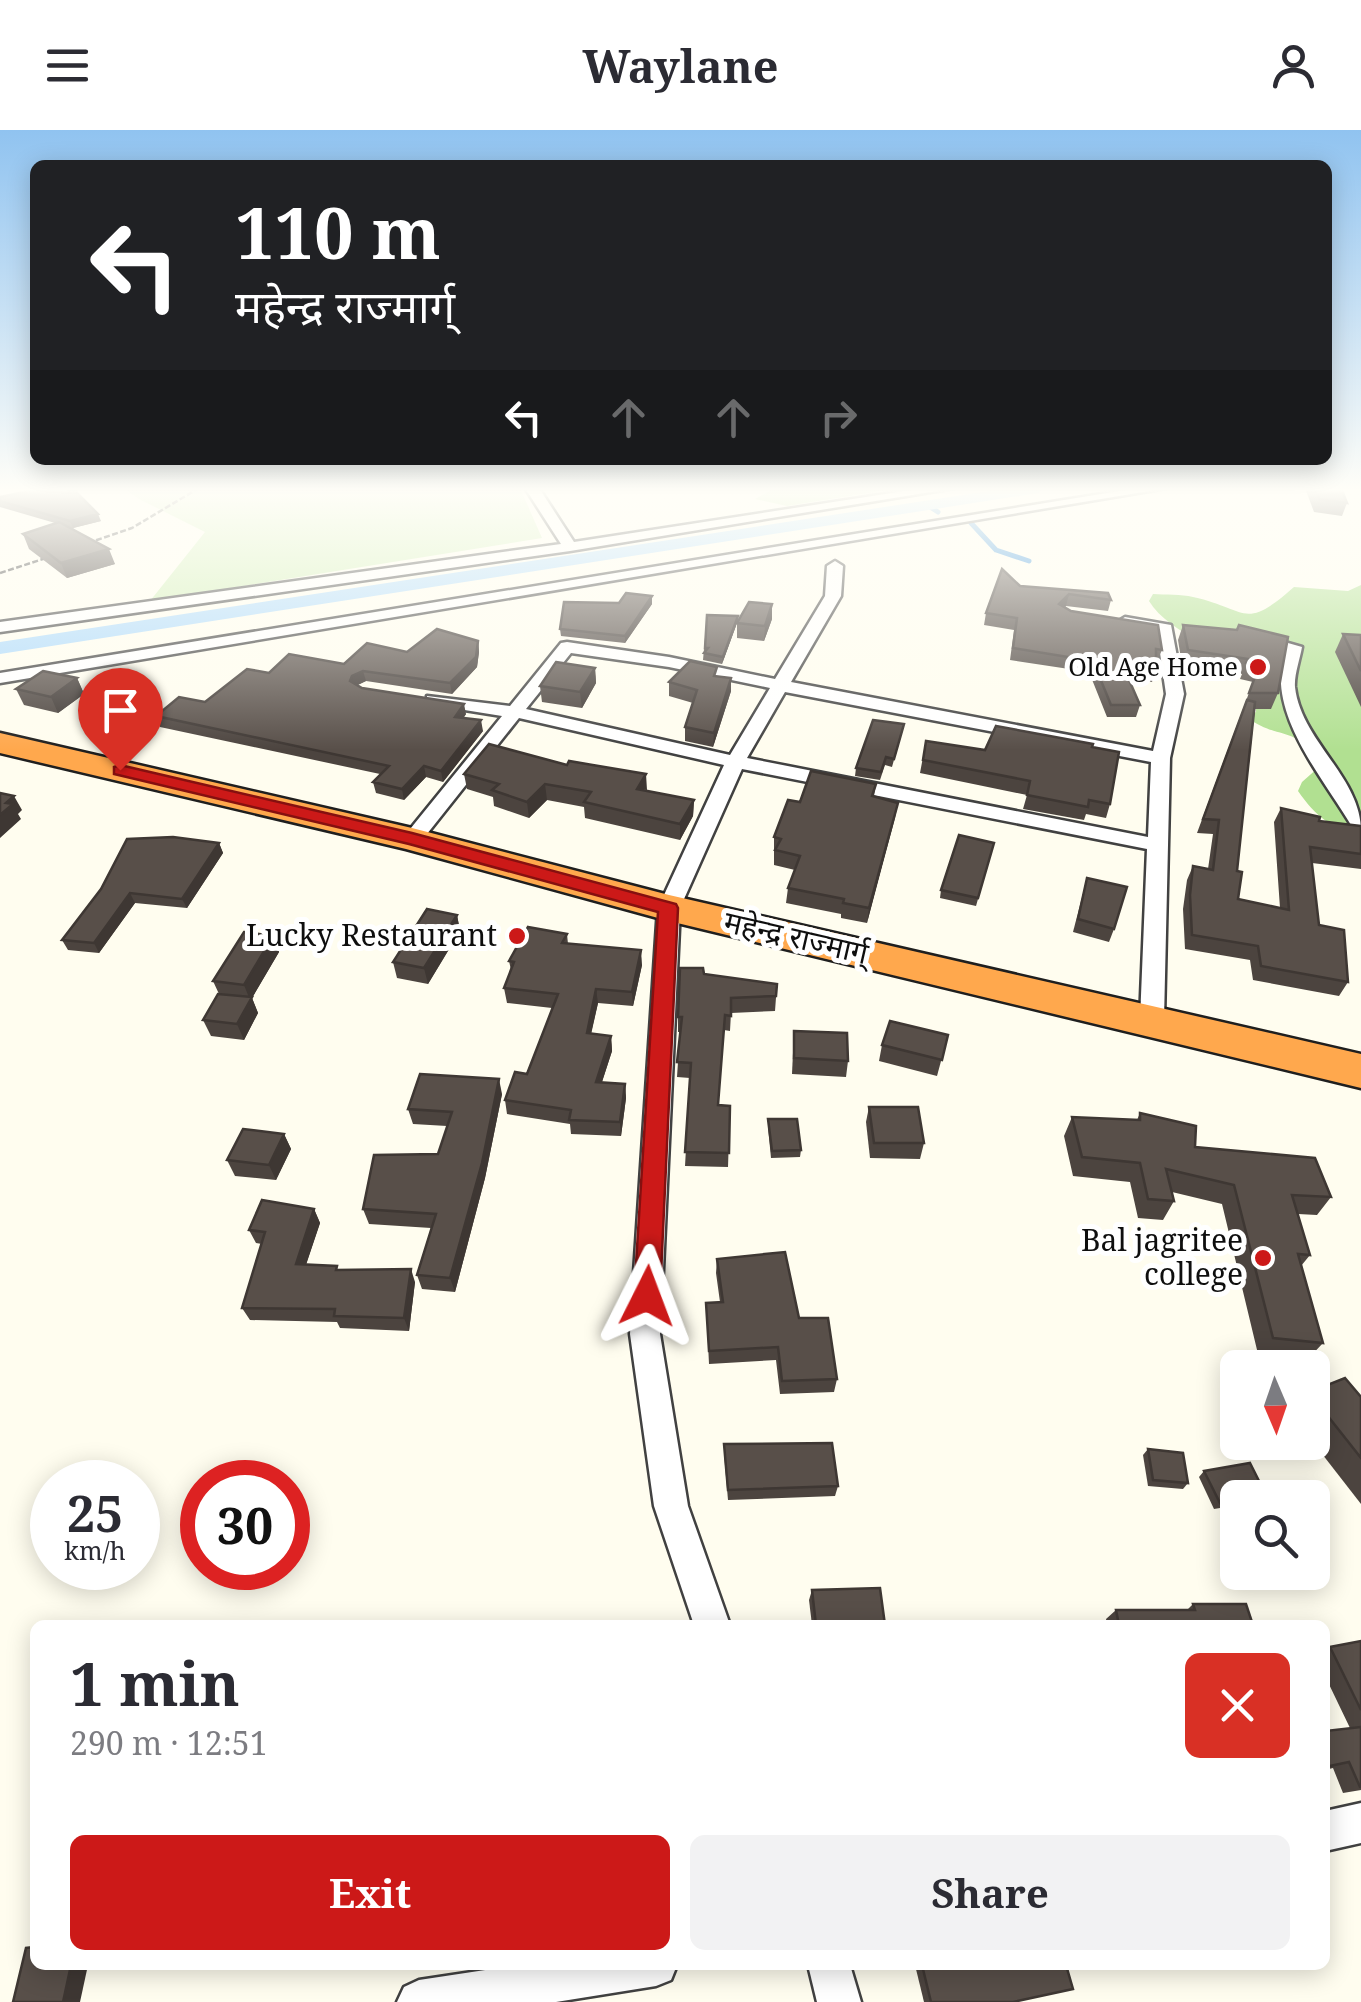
<!DOCTYPE html>
<meta charset="utf-8">
<style>
body{margin:0;font-family:"Noto Serif","Noto Sans Devanagari",serif;background:#f2f2f3;color:#2b2b33;height:100vh;display:flex;flex-direction:column;font-size:38px;white-space:nowrap}
*{box-sizing:border-box;margin:0}
p{font-size:32px;color:#7c7c81}
.icon{flex:none;width:55px;height:55px;fill:none;stroke:currentColor;stroke-width:2;stroke-linecap:round;stroke-linejoin:round}
.map{position:relative;flex:1;overflow:hidden}
.drawer{position:absolute;left:30px;top:1490px;width:1300px;height:350px;display:flex;flex-direction:column;background:#fff;border-radius:15px;box-shadow:0 5px 25px #0003}
.drawer>*{flex:none}
.top-card{position:absolute;left:30px;top:30px;width:1302px;height:305px;border-radius:15px;box-shadow:0 5px 25px #0003;background:#202124;color:#fff;overflow:hidden}
.needle{width:65px;rotate:178deg}
.tools{position:absolute;left:1220px;top:1220px;display:grid;gap:20px}
.tools a{display:grid;place-items:center;width:110px;height:110px;border-radius:15px;background:#fff;box-shadow:0 5px 25px #0003;font-size:50px}
.speed{position:absolute;left:30px;top:1330px;display:flex;gap:20px;font-size:50px;font-weight:700;text-align:center}
.speed>*{display:grid;place-content:center;width:130px;height:130px;border-radius:50%;background:#fff;box-shadow:0 5px 25px #0003;line-height:1}
.speed small{font-size:25px;font-weight:400}
.speed .limit{border:15px solid #d22;background:#fff;color:#111}
.pin{position:absolute;display:grid;place-items:center;width:85px;height:85px;color:#fff;margin:-102px -42px;border-radius:50% 50% 50% 0;rotate:-45deg;box-shadow:0 0 10px #0007}
.pin .icon{rotate:45deg}
.me{position:absolute;width:110px;margin:-55px;rotate:3deg;stroke-linejoin:round;filter:drop-shadow(0 0 8px #0008)}
.turn{display:flex;align-items:center;gap:35px;height:210px;padding:0 40px;font-size:45px}
.turn .icon{width:130px;height:130px;stroke-width:2.5}
.turn b{display:block;font-size:70px;line-height:85px}
.lanes{display:flex;align-items:center;height:95px;padding:0 40px;background:#0003;justify-content:center;gap:50px;direction:ltr}
.lanes .off{opacity:.35}
.round{display:grid;place-items:center;flex:none;width:105px;height:105px;border-radius:15px;background:#f2f2f3}
.head{display:flex;align-items:center;justify-content:space-between;height:170px;padding:0 40px}
h1{font-size:60px;font-weight:700;line-height:75px}
.cta{display:flex;gap:20px;margin-top:auto;padding:20px 40px}
.cta a{flex:1;height:115px;border-radius:15px;background:#cc1918;color:#fff;font-size:40px;font-weight:700;line-height:115px;text-align:center}
.cta a+a{background:#f2f2f3;color:#2b2b33}
header{display:flex;justify-content:space-between;align-items:center;height:130px;padding:0 40px;background:#fff;font-size:45px;font-weight:700}
.map>svg:first-child{display:block}
.green{fill:#cfeeb4}
.forest{fill:#b1e091}
.lines{fill:none;stroke-linecap:round;stroke-linejoin:round}
.stream{stroke:#2d8cdb;stroke-width:5}
.canal{fill:#addafc;fill-rule:evenodd}
.street-casing{stroke:#414141;stroke-width:5}
.highway-casing{stroke:#1f1f1f;stroke-width:5}
.path{stroke:#303030;stroke-width:2.5;stroke-dasharray:6 2.5;stroke-linecap:butt}
.street{fill:#fff;fill-rule:evenodd}
.highway{fill:#ffa84d;fill-rule:evenodd}
.wall{fill:#4c443f}
.shaded-wall{fill:#3e3733}
.building{fill:#584f49;stroke:#3e3733;stroke-width:2.5}
.route{fill:#cc1918;stroke:#851010;stroke-width:2.5}
.poi-dot{fill:#cc1918;stroke:#fff;stroke-width:4}
.labels{text-anchor:middle;stroke-width:10;stroke-linejoin:round;paint-order:stroke}
.far-poi-label{font-size:25px;fill:#0e0e0e;stroke:#fff;text-anchor:end}
.poi-label{font-size:30px;fill:#0e0e0e;stroke:#fff;text-anchor:end}
.street-label{font-size:30px;fill:#0e0e0e;stroke:#fff}
</style>
<header><svg class="icon" aria-label="menu" viewBox="0 0 24 24"><path d="M4 6h16M4 12h16M4 18h16"/></svg>Waylane<svg class="icon" aria-label="person" viewBox="0 0 24 24"><circle cx="12" cy="8" r="4"/><path d="M4 21q1-7 8-7t8 7"/></svg></header>
<div class="map">
<svg width="1361" height="1872" viewBox="0 0 1361 1872">
<rect width="100%" height="100%" fill="#fffdef"/>
<polygon class="green" points="124,358 520,358 542,408 150,471 205,402 139,369"/>
<g class="forest">
<polygon points="775,358 900,358 787,376 755,369"/>
<path d="M1361,455v253c-29,-10 -45,-21 -63,-47l4,-9 17,-15c-22,-44 -38,-25 -71,-49l8,-6 -1,-18 20,-17c-36,-19 -106,-42 -126,-76l4,-7c13,1 28,0 40,3 55,12 50,35 101,-10l54,4z"/>
</g>
<g class="lines">
<g class="stream">
<polyline points="927,375 938,382"/>
<polyline points="971,393 996,420 1029,431"/>
</g>
<polygon class="canal" points="1009,358 1046,358 1038,363 0,524 0,512"/>
<defs>
<g id="street">
<polygon points="525,358 539,358 574,412 924,358 955,358 570,421 0,502 0,492 561,414"/>
<polygon points="1138,358 1167,358 0,553 0,543"/>
<path d="M835,431l8,5 -2,30 -50,86 362,69 13,-57 -9,-62 -40,-10 8,-5 46,8 13,69 -14,64 -6,262 -12,9 -12,-9 7,-171 -405,-80 -62,139 -20,426 28,172 42,119h-36l-40,-119 -24,-172 28,-426 66,-143 -205,-47 -100,126h-14l-3,-5 100,-123 -75,-12v-8l83,10 51,-63 6,-1 102,15 106,22 50,-83 2,-30zM571,523l98,14 101,21 -40,67 -204,-46zM785,562l366,70 -3,75 -401,-79z"/>
<path d="M1288,513l14,4c-2,12 -8,28 -7,40 6,54 66,90 66,144l-10,-6c-31,-52 -91,-119 -63,-182z"/>
<polygon points="1361,1673 1361,1713 1325,1721 1325,1681"/>
<polygon points="518,1835 677,1835 671,1850 656,1856 556,1872 397,1872 404,1857 419,1850"/>
<polygon points="808,1835 850,1835 861,1872 817,1872"/>
</g>
<polygon id="highway" points="0,603 412,698 669,765 1361,924 1361,958 669,791 406,719 0,623"/>
</defs>
<use href="#street" class="street-casing"/>
<use href="#highway" class="highway-casing"/>
<g class="path">
<polyline points="88,413 132,398 199,358"/>
<polyline points="0,443 49,427"/>
</g>
<use href="#street" class="street"/>
<use href="#highway" class="highway"/>
</g>
<g class="wall">
<polygon points="1305,358 1341,358 1347,373 1342,386 1314,382"/>
<polygon points="68,362 101,391 73,398 115,434 67,448 29,419 23,404 55,393 0,377 0,367"/>
<polygon points="1020,456 1111,470 1108,481 1066,476 1065,477 1071,481 1162,520 1157,531 1156,531 1156,540 1152,552 1129,549 1140,575 1136,587 1107,587 1089,542 1010,530 1014,500 984,495 986,483"/>
<polygon points="652,466 652,474 625,513 561,506 560,499 619,473"/>
<polygon points="707,485 737,493 772,489 764,511 737,508 737,493 722,534 703,530"/>
<polygon points="1183,495 1237,500 1278,563 1271,579 1255,579 1237,741 1238,769 1280,778 1274,692 1281,678 1319,691 1361,696 1361,739 1312,733 1319,795 1348,852 1339,866 1253,850 1250,830 1185,819 1183,779 1187,750 1193,736 1208,739 1213,704 1197,703 1253,552 1240,549 1242,544 1182,535 1178,510"/>
<polygon points="1343,504 1361,505 1361,577 1335,522"/>
<polygon points="478,511 479,522 477,537 452,564 366,551 357,555 362,558 466,584 463,588 483,601 443,652 426,647 404,670 376,663 373,652 380,644 160,597 156,586 205,572 269,543 344,534 407,522"/>
<polygon points="595,538 596,553 582,578 542,572 540,556"/>
<polygon points="716,546 731,548 731,561 713,617 685,611 685,597 693,573 669,566 669,552"/>
<polygon points="77,548 84,564 58,583 24,575 16,559"/>
<polygon points="904,594 892,637 885,635 880,650 855,646 856,638"/>
<polygon points="926,611 985,620 1092,617 1110,674 1106,688 1086,684 1084,690 1023,679 1027,665 920,643"/>
<polygon points="464,644 646,661 694,670 693,686 680,710 585,688 584,677 547,670 529,688 494,676 493,667 467,659"/>
<polygon points="876,654 874,666 898,673 867,793 841,788 841,784 786,773 788,758 795,740 774,735 774,707 800,672"/>
<polygon points="219,713 223,723 187,778 135,773 99,823 68,820 62,810 101,759"/>
<polygon points="994,713 976,776 940,768 941,760"/>
<polygon points="1087,748 1114,799 1109,812 1073,802"/>
<polygon points="457,785 460,801 428,854 397,848 393,832"/>
<polygon points="567,804 568,814 642,835 633,876 598,873 591,903 611,906 612,921 602,952 625,954 626,968 621,1006 571,1004 570,994 507,984 505,970 527,944 552,878 507,873 504,858 511,840 509,831"/>
<polygon points="273,806 279,822 252,868 258,883 244,910 211,906 203,890 219,864 213,851"/>
<polygon points="704,844 777,854 775,881 731,883 730,901 724,900 718,975 730,976 728,1037 685,1036 690,948 677,947 680,902 678,902 678,887"/>
<polygon points="794,901 848,931 846,947 792,944"/>
<polygon points="948,905 937,946 879,931 882,915"/>
<polygon points="502,964 485,1048 455,1162 422,1159 417,1145 431,1098 369,1094 363,1079 438,1024 447,996 413,994 408,979"/>
<polygon points="869,977 924,1013 920,1029 870,1028 866,992"/>
<polygon points="1140,983 1195,1017 1331,1067 1317,1085 1298,1084 1310,1125 1301,1136 1323,1213 1307,1230 1258,1224 1222,1074 1172,1062 1174,1071 1163,1090 1138,1088 1130,1052 1073,1046 1064,1006 1072,987 1137,990"/>
<polygon points="768,989 801,1020 800,1027 771,1028 768,997"/>
<polygon points="284,1004 291,1019 276,1050 235,1046 227,1030"/>
<polygon points="314,1079 320,1093 306,1134 415,1152 409,1201 340,1198 337,1192 250,1190 242,1178 262,1114 256,1113 249,1100"/>
<polygon points="717,1129 799,1188 837,1249 834,1262 780,1264 776,1230 709,1234 706,1173 720,1172 716,1143"/>
<polygon points="1312,1261 1361,1267 1361,1374 1312,1311"/>
<polygon points="724,1314 838,1356 835,1366 728,1370 724,1324"/>
<polygon points="1148,1319 1188,1353 1183,1359 1148,1356 1143,1325"/>
<polygon points="1204,1341 1266,1365 1264,1368 1238,1368 1238,1375 1214,1379 1199,1347"/>
<polygon points="812,1460 885,1495 812,1495 809,1470"/>
<polygon points="1193,1474 1253,1495 1107,1495 1106,1489 1116,1480 1187,1480"/>
<polygon points="1361,1511 1361,1660 1343,1663 1333,1638 1325,1640 1325,1601 1350,1598 1325,1546 1325,1520 1330,1517"/>
<polygon points="915,1835 1066,1835 1013,1872 924,1872"/>
</g>
<g class="shaded-wall">
<polygon points="98,384 101,391 73,398 70,391"/>
<polygon points="109,419 115,434 67,448 61,433"/>
<polygon points="1069,464 1066,476 1056,485 1059,474"/>
<polygon points="652,466 652,474 625,513 625,506"/>
<polygon points="772,474 772,489 764,511 765,496"/>
<polygon points="738,486 737,493 722,534 723,527"/>
<polygon points="478,511 479,522 477,537 452,564 450,553"/>
<polygon points="595,538 596,553 582,578 580,562"/>
<polygon points="363,541 366,551 354,557 350,551 352,546"/>
<polygon points="77,548 84,564 58,583 51,567"/>
<polygon points="731,548 731,561 713,617 714,603"/>
<polygon points="464,574 466,584 457,598 455,587"/>
<polygon points="481,590 483,601 443,652 441,641"/>
<polygon points="424,636 426,647 404,670 402,659"/>
<polygon points="646,644 647,660 637,659"/>
<polygon points="545,654 547,670 529,688 527,672"/>
<polygon points="14,666 22,680 18,684 21,689 0,708 0,685 6,673"/>
<polygon points="694,670 693,686 680,710 680,694"/>
<polygon points="898,673 895,688 867,793 869,778"/>
<polygon points="219,713 223,723 187,778 182,769"/>
<polygon points="130,763 135,773 99,823 94,813"/>
<polygon points="457,785 460,801 428,854 424,838"/>
<polygon points="273,806 279,822 252,868 258,883 244,910 237,894 250,870 244,855"/>
<polygon points="641,820 642,835 633,876 632,862"/>
<polygon points="596,859 598,873 588,918 587,903"/>
<polygon points="611,906 612,921 597,967 596,952"/>
<polygon points="499,949 502,964 485,1048 455,1162 450,1148"/>
<polygon points="625,954 626,968 621,1006 620,992"/>
<polygon points="284,1004 291,1019 276,1050 269,1035"/>
<polygon points="314,1079 320,1093 302,1147 296,1134"/>
<polygon points="411,1139 415,1152 409,1201 404,1188"/>
<polygon points="71,1835 88,1835 80,1872 63,1872"/>
</g>
<g class="building">
<polygon points="43,358 66,358 68,362 74,360 98,384 70,391 0,371 0,367"/>
<polygon points="1315,358 1341,358 1347,373 1319,369"/>
<polygon points="59,392 109,419 61,433 23,404"/>
<polygon points="1002,439 1020,456 1108,463 1111,470 1069,464 1059,474 1071,481 1158,495 1162,520 1156,519 1156,540 1123,536 1140,575 1111,575 1093,531 1013,518 1017,488 986,483"/>
<polygon points="626,463 652,466 625,506 560,499 564,472 619,473"/>
<polygon points="749,472 772,474 765,496 737,493"/>
<polygon points="707,485 738,486 723,527 704,523 708,518 705,518"/>
<polygon points="1183,495 1237,500 1239,495 1288,507 1278,563 1249,563 1259,536 1246,533 1248,529 1188,520"/>
<polygon points="437,499 478,511 476,527 450,553 363,541 352,546 350,551 362,558 464,574 455,587 481,590 441,641 424,636 402,659 373,652 389,636 156,586 179,567 205,572 247,539 269,543 289,524 344,534 367,513 407,522"/>
<polygon points="1343,504 1361,505 1361,541"/>
<polygon points="690,531 717,537 714,546 731,548 714,603 685,597 697,560 669,552"/>
<polygon points="556,532 595,538 580,562 540,556"/>
<polygon points="43,541 77,548 51,567 16,559"/>
<polygon points="1247,570 1255,572 1237,741 1242,742 1238,769 1289,780 1281,678 1320,687 1319,691 1361,696 1361,724 1310,717 1319,795 1344,800 1348,852 1261,836 1258,816 1192,805 1190,765 1193,736 1213,740 1219,690 1203,689"/>
<polygon points="873,590 904,594 894,629 886,627 881,642 856,638"/>
<polygon points="996,596 1093,614 1092,617 1119,622 1110,674 1089,670 1088,677 1027,665 1030,651 923,630 926,611 985,620"/>
<polygon points="489,614 567,635 569,631 646,644 637,659 694,670 680,694 584,672 591,662 545,654 527,672 492,660 499,654 464,644"/>
<polygon points="811,641 876,654 872,666 898,673 869,778 843,773 844,769 788,758 800,726 775,720 781,709 774,707 788,670 800,672"/>
<polygon points="0,663 14,666 6,673 13,674 0,685"/>
<polygon points="959,705 994,713 978,768 941,760"/>
<polygon points="173,707 219,713 182,769 130,763 94,813 62,810 101,759 127,709"/>
<polygon points="1087,748 1127,757 1114,799 1078,789"/>
<polygon points="427,779 457,785 424,838 393,832"/>
<polygon points="528,797 567,804 562,813 641,820 632,862 596,859 587,903 611,906 596,952 625,954 620,992 569,990 571,980 505,970 515,942 527,944 558,864 504,858 514,832 509,831"/>
<polygon points="244,802 273,806 244,855 213,851"/>
<polygon points="680,838 703,838 704,844 777,854 776,866 731,868 731,886 725,885 718,975 730,976 729,1023 685,1022 691,933 677,932 682,887 678,887"/>
<polygon points="218,864 252,867 237,894 203,890"/>
<polygon points="890,891 948,905 942,930 882,915"/>
<polygon points="794,901 847,903 848,931 794,928"/>
<polygon points="420,944 499,949 482,1033 450,1148 417,1145 436,1084 363,1079 374,1025 438,1024 452,982 408,979"/>
<polygon points="869,977 918,977 924,1013 874,1013"/>
<polygon points="1140,983 1196,996 1195,1017 1315,1028 1331,1067 1292,1065 1310,1125 1298,1124 1323,1213 1273,1208 1234,1055 1166,1039 1174,1071 1148,1069 1140,1033 1082,1027 1072,987 1140,990"/>
<polygon points="768,989 797,989 801,1020 772,1021"/>
<polygon points="243,999 284,1004 269,1035 227,1030"/>
<polygon points="262,1070 314,1079 296,1134 337,1136 336,1140 411,1139 404,1188 334,1186 335,1179 242,1178 265,1102 249,1100"/>
<polygon points="785,1122 799,1188 828,1188 837,1249 782,1251 778,1217 709,1221 706,1173 723,1172 717,1129"/>
<polygon points="1345,1248 1361,1267 1361,1328 1312,1266 1312,1261"/>
<polygon points="832,1313 838,1356 728,1360 724,1314"/>
<polygon points="1148,1319 1183,1323 1188,1353 1153,1350"/>
<polygon points="1250,1333 1266,1365 1238,1368 1238,1370 1220,1373 1204,1341"/>
<polygon points="880,1458 885,1495 816,1495 812,1460"/>
<polygon points="1193,1474 1246,1474 1253,1495 1119,1495 1116,1480 1195,1480"/>
<polygon points="1361,1511 1361,1580 1330,1517"/>
<polygon points="1361,1597 1361,1657 1360,1657 1349,1632 1325,1637 1325,1601"/>
<polygon points="35,1817 35,1835 71,1835 63,1872 13,1872 26,1818"/>
<polygon points="922,1835 1066,1835 1073,1859 1013,1872 931,1872"/>
</g>
<linearGradient id="sky" x2="0" y2="1"><stop stop-color="#90c3f0"/><stop offset="0.58" stop-color="#fffef8"/><stop offset="1" stop-color="#fffef8" stop-opacity="0"/></linearGradient>
<rect width="1361" height="620" fill="url(#sky)"/>
<polygon class="route" points="120,635 412,703 676,774 678,778 660,1166 656,1174 647,1178 638,1174 634,1166 658,782 409,714 114,644 114,637"/>
<g class="poi-dot">
<circle cx="1258" cy="537" r="10"/>
<circle cx="517" cy="806" r="10"/>
<circle cx="1263" cy="1128" r="10"/>
</g>
<g class="labels">
<g class="far-poi-label">
<text x="1238" y="546">Old Age Home</text>
</g>
<g class="poi-label">
<text x="497" y="816">Lucky Restaurant</text>
<text x="1243" y="1121">Bal jagritee<tspan x="1243" dy="34">college</tspan></text>
</g>
<g class="street-label">
<text transform="translate(796 808) rotate(13)" y="10">महेन्द्र राज्मार्ग्</text>
</g>
</g>
</svg>
<div class="tools">
<a><svg class="needle" viewBox="-14 -14 28 28"><path d="M0-13l5 13h-10z" fill="#e53935"/><path d="M0 13l5-13h-10z" fill="#7c7c81"/></svg></a>
<a><svg class="icon" aria-label="search" viewBox="0 0 24 24"><circle cx="10" cy="10" r="6"/><path d="M15 15l6 6"/></svg></a>
</div>
<div class="speed"><div>25<small>km/h</small></div><div class="limit">30</div></div>
<div class="pin" style="left:120px;top:640px;background:#d93025"><svg class="icon" aria-label="arrive" viewBox="0 0 24 24"><path d="M6 21V4h12l-3 4 3 4H6"/></svg></div>
<svg class="me" style="left:647px;top:1166px" viewBox="-20 -20 40 40"><path d="M0-17L14 15 0 8-14 15z" fill="#cc1918" stroke="#fff" stroke-width="4"/></svg>
<div class="top-card">
<div class="turn"><svg class="icon" aria-label="left" viewBox="0 0 24 24"><path d="M17 20v-9H6M10 6l-5 5 5 5"/></svg><div><b>110 m</b>महेन्द्र राज्मार्ग्</div></div>
<div class="lanes"><svg class="icon" aria-label="left" viewBox="0 0 24 24"><path d="M17 20v-9H6M10 6l-5 5 5 5"/></svg><svg class="icon off" aria-label="ahead" viewBox="0 0 24 24"><path d="M12 20V5M6 11l6-6 6 6"/></svg><svg class="icon off" aria-label="ahead" viewBox="0 0 24 24"><path d="M12 20V5M6 11l6-6 6 6"/></svg><svg class="icon off" aria-label="right" viewBox="0 0 24 24"><path d="M7 20v-9h11M14 6l5 5-5 5"/></svg></div>
</div>
<section class="drawer">
<div class="head"><div><h1>1 min</h1><p>290 m · 12:51</p></div><a class="round" style="background:#d93025;color:#fff"><svg class="icon" aria-label="close" viewBox="0 0 24 24"><path d="M6 6l12 12M18 6L6 18"/></svg></a></div>
<div class="cta"><a>Exit</a><a>Share</a></div>
</section>
</div>
